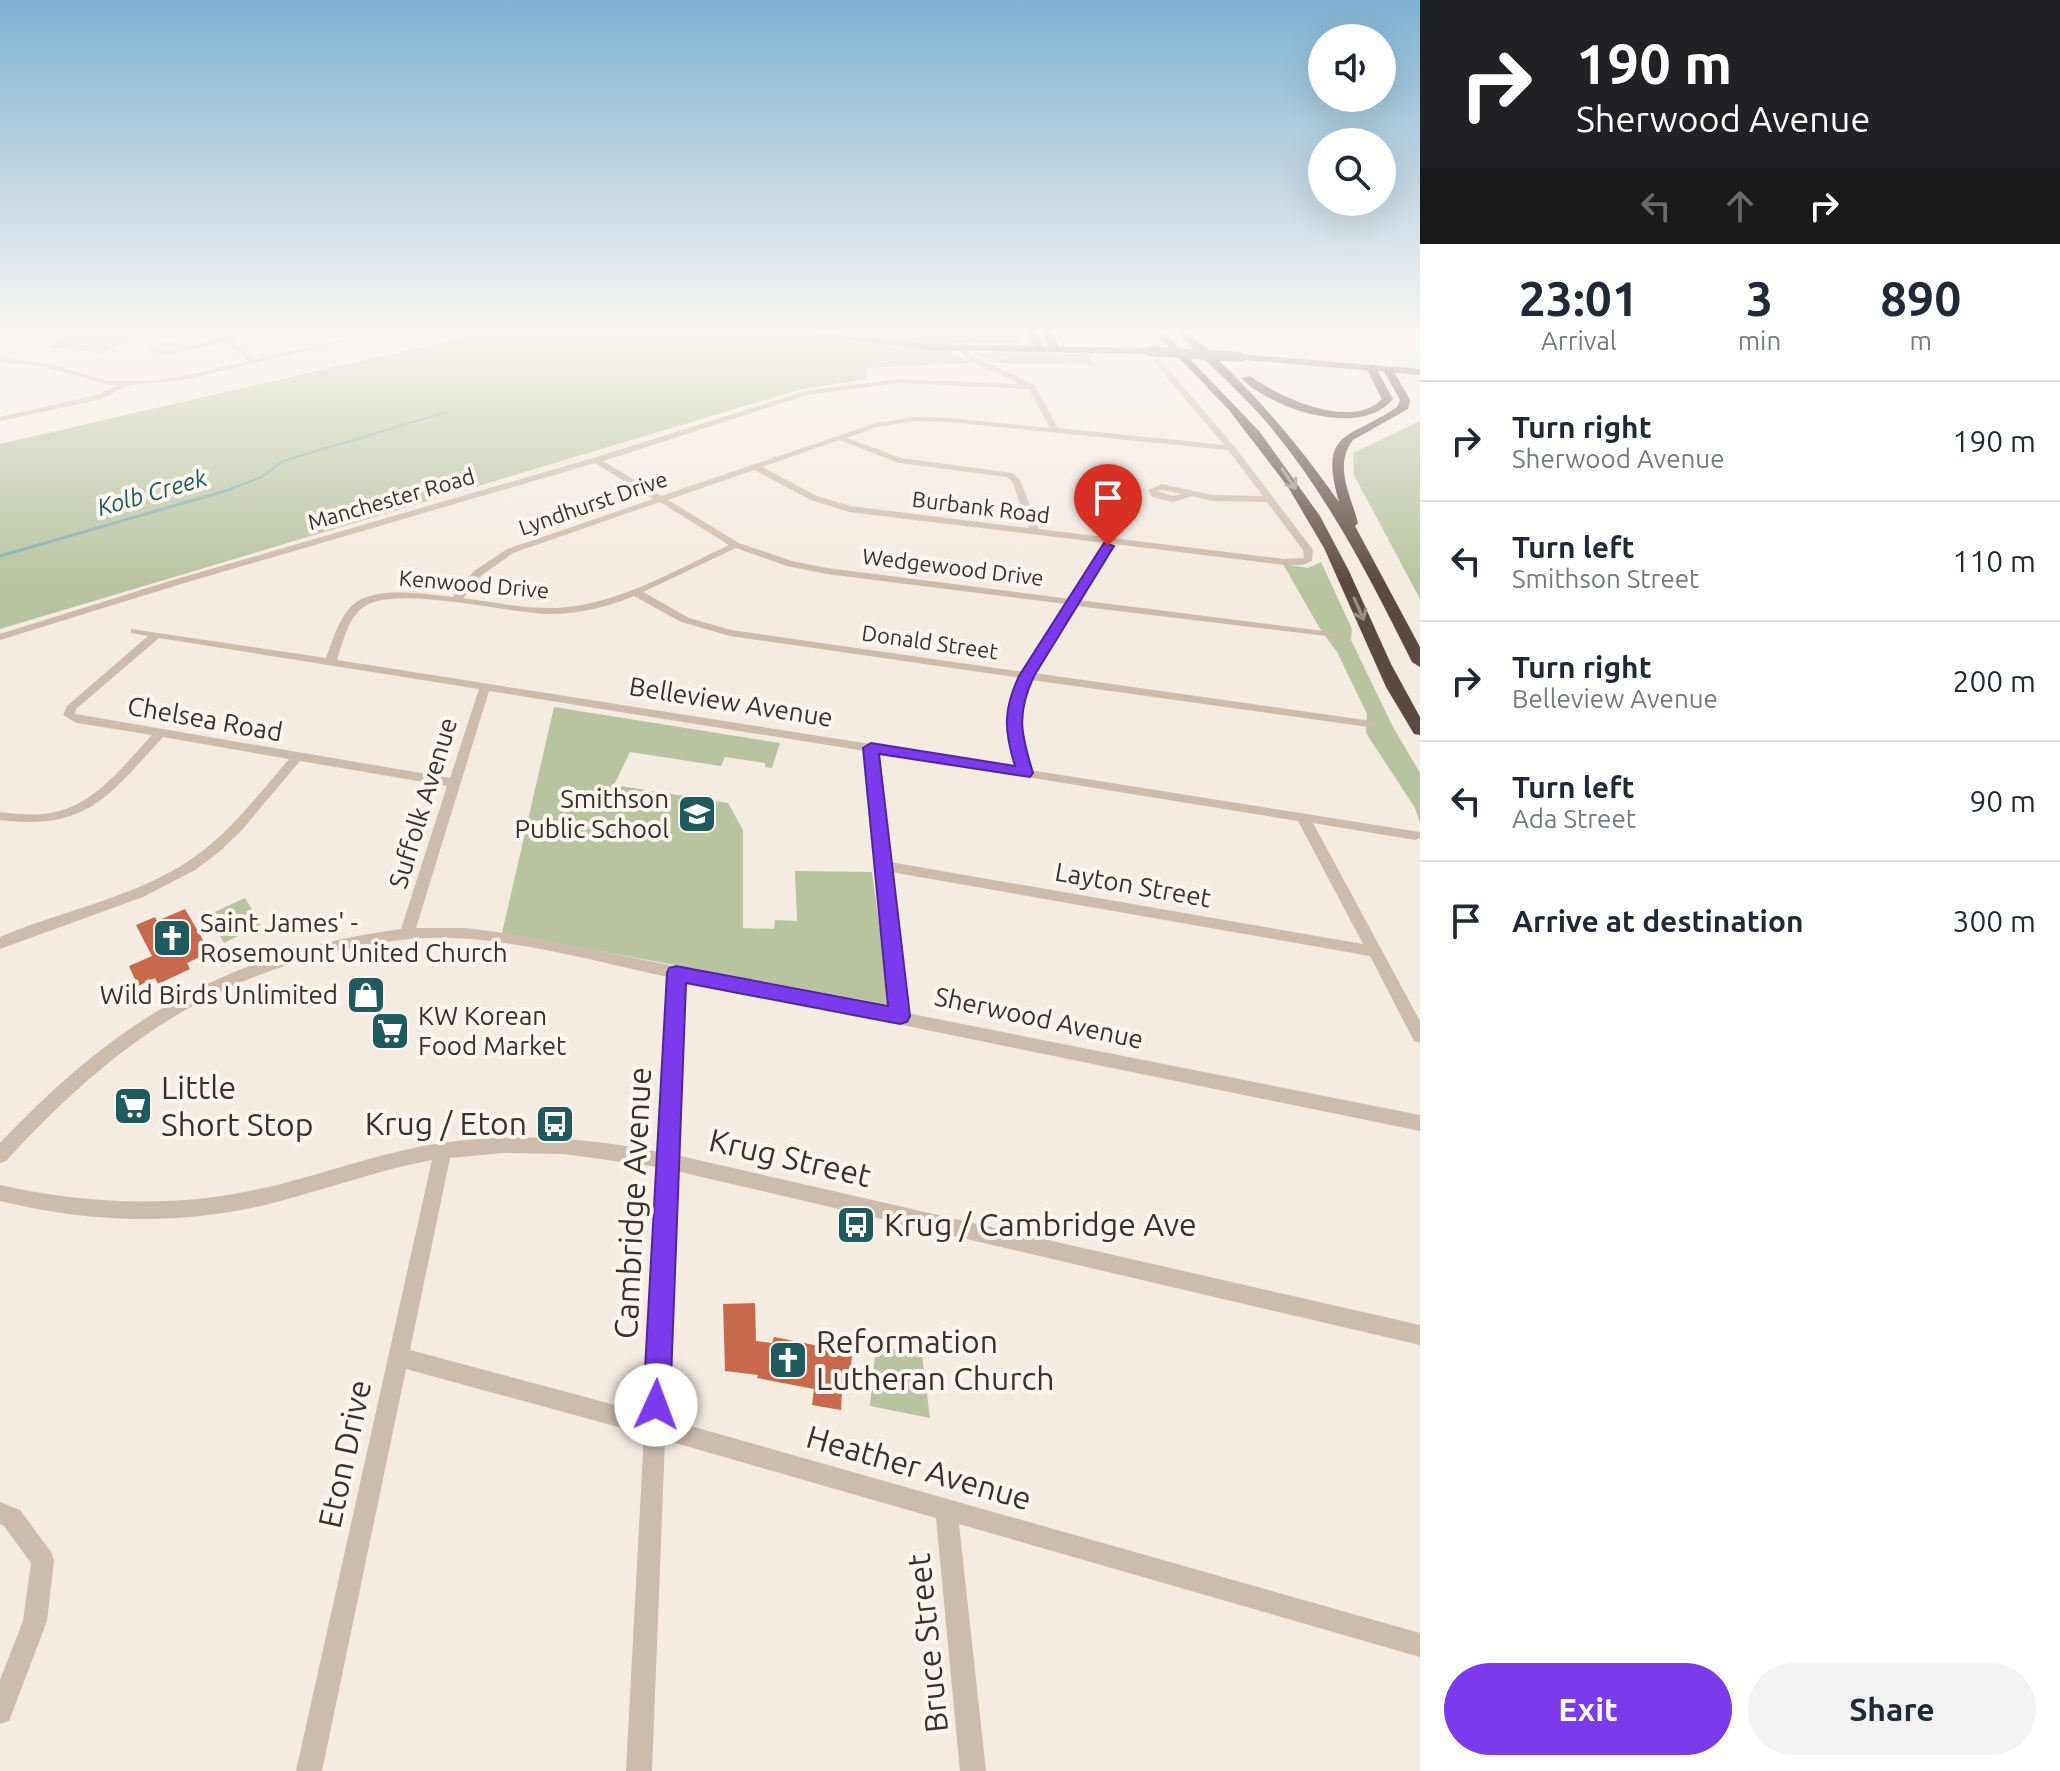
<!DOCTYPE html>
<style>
body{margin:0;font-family:Ubuntu,sans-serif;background:#f2f2f3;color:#1f2937;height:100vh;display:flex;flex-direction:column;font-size:30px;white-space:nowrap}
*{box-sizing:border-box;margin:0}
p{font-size:26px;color:#747a83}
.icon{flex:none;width:44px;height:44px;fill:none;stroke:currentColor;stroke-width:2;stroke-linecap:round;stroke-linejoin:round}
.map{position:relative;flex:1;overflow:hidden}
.sheet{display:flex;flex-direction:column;background:#fff;width:640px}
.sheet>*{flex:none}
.banner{background:#202124;color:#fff;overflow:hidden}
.controls{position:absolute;left:1308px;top:24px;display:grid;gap:16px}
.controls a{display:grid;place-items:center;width:88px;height:88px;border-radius:50%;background:#fff;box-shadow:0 8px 32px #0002;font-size:40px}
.pin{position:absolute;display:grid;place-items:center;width:68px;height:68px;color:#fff;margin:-82px -34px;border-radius:50% 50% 50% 0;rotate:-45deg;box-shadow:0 0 8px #0007}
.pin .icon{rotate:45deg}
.me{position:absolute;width:88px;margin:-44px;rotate:2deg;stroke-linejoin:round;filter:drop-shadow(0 0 6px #0008)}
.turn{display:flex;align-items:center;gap:28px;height:168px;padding:0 24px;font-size:36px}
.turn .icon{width:104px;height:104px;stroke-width:2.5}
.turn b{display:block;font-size:56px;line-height:68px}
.lanes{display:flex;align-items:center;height:76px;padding:0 24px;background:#0003;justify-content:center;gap:40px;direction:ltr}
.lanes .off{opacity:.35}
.eta{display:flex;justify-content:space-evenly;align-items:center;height:136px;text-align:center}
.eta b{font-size:48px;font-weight:700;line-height:56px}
.button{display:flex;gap:16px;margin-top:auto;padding:16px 24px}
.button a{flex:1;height:92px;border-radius:48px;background:#7c3aed;color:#fff;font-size:32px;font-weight:700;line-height:92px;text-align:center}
.button a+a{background:#f2f2f3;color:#1f2937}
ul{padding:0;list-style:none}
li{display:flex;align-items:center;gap:24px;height:120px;padding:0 24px;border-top:2px solid #e0e1e3}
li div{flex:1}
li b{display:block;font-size:30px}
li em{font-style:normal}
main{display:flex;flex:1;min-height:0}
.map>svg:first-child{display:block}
.green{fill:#b8c4a0}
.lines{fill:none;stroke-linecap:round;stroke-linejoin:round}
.stream-far1{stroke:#7fb0b2;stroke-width:2}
.stream{stroke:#7fb0b2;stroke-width:3}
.building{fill:#c8694b}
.minor{fill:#cdbbac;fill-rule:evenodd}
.major{fill:#7d675c;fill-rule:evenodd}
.highway{fill:#5c4a42;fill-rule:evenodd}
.major-bridge{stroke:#7d675c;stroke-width:10}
.oneway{stroke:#9c8e87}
.route{fill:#7c3aed;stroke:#51269a;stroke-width:2}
.labels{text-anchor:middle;stroke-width:8;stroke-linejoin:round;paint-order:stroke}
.far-street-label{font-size:22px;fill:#3b302b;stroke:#fbf5ee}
.far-water-label{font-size:24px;font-style:italic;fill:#1f5a5e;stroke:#fbf5ee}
.street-label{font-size:26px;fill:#3b302b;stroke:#fbf5ee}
.poi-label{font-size:26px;fill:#3b302b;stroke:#fbf5ee;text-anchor:end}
.near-poi-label{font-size:32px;fill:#3b302b;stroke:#fbf5ee;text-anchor:start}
.near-street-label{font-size:32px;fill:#3b302b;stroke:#fbf5ee}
</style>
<main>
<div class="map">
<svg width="1420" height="1771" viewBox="0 0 1420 1771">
<rect width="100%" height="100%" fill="#f4ebe1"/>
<g class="green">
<polygon points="74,333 155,333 132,338 102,353 48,347"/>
<polygon points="482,333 1019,333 1023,340 1014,343 950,343 952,354 972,363 865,368 867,379 802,389 0,629 0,444"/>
<polygon points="972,352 1087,354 1093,365 993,363"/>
<polygon points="1420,421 1420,599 1354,475 1353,453"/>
<polygon points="1321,562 1352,629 1351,640 1393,727 1420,773 1420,823 1415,808 1366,733 1367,714 1337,652 1319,627 1283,564 1308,568"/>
<polygon points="554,707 780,743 772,768 765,767 765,763 725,757 721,766 630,752 614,785 728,803 743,830 743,928 774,929 775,920 797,921 795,871 872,872 890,1005 502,933"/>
<polygon points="245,898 261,925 224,943 208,915"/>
<polygon points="876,1345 922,1355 930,1418 870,1406"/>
</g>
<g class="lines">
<g class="stream-far1">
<polyline points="968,333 972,340"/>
<polyline points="471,335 483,333"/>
<polyline points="225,491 262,477 283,461 447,412"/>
</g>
<polyline class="stream" points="0,556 232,489"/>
</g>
<g class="building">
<polygon points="185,909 210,952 187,963 190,969 158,984 155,978 138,986 129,966 152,956 136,925 155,917 157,921"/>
<polygon points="755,1303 756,1341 772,1343 774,1337 824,1347 825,1335 853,1341 849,1393 842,1392 841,1410 812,1405 814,1389 757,1378 758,1375 725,1371 723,1304"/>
</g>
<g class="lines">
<g class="minor">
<path d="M244,333h12l-24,7 22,20 115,-27h12l-197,47 -55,5 -27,14 -102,22v-4l97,-22 21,-10h-9l-65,-18 -44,-5v-4l45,5 64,18h38l37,-5 64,-15 -23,-19 -58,13 -18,-4v-2l11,-6 18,-2 5,6 39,-9 -2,-2 3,-2 5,3zM175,345l2,4 -10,2 -9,-2 6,-3z"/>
<polygon points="1389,333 1420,333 1420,336 1392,335"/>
<path d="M961,346l14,11 60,28 23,43 166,17 -72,-85 7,-2 75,88 79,104 -1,11 -10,4h-17l-171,-21 -35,56 252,32 5,3 -1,2 -259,-31 -42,67 338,48 6,4 -2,3 -345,-48c-13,31 -10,57 -1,90l390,62v6l-5,2 -102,-17 107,198v22l-6,-2 -44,-85 -479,-84 16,141 513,102v16l-737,-151 -7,175 744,170v20l-744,-174 -10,248 754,214v24l-461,-133 27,247h-26l-24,-253 -271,-78 -13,331h-26l18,-337 -238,-65 -84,402h-26l136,-611c-58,11 -114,32 -171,46 -87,20 -175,16 -261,-5v-16c85,19 173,23 259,4 61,-13 120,-37 183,-46 72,-11 145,-5 217,9l9,-175c-69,-15 -144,-36 -215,-39 -44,-2 -89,6 -132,17 -135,36 -222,105 -315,206l-6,2v-20c118,-125 229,-191 401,-214l46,-143 -147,-25 -59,70 -22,21 -24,18 -52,27 -143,52v-12c61,-26 128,-38 184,-73 42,-26 73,-68 105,-105l-126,-22c-54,59 -76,94 -163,83v-8c17,2 33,4 50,1 43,-6 74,-48 102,-78l-75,-12 -14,-8 4,-9 81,-70 -17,-3v-4l195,29c7,-18 13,-42 29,-55 22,-17 72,-9 98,-6l21,-26 33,-22 146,-50 -58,-36 -414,121 -181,56v-6l173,-54 420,-122 213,-67 92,-12 122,5 -51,-23 -11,-13zM898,383l131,6 21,39 -101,-10 -35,-1 -38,6 -215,73 -58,-35 204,-66zM914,421l35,1 279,28 35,46 -51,-1 -50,-11 -14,6 4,7 21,5 19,-6 20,5 55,1 36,48 1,8 -19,1 -246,-30 -19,-49 -7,-7 -112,-15 -54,-20 30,-11zM839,440l60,23 108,14 5,4 17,47 -179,-22 -33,-10 -55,-29zM754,470l57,30 38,12 256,31 -35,56 -243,-31 -35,-7 -53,-18 -71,-43zM1162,490l20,4 -9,2 -16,-5zM660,502l69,43c-56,26 -111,60 -173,63 -31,1 -63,-6 -93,-10l19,-23 31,-22zM736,548l51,18 40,8 239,30 -42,68 -293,-42 -42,-12 -46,-26zM634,596l47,26 49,14 291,42c-14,31 -13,57 -4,89l-680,-107c6,-18 11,-43 28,-54 32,-21 143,7 185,8 28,0 58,-7 84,-18zM159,638l320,51 -29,89 -375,-64 1,-5zM489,691l376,60 26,259 -365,-74 -60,-8h-50zM878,753l420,68 65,123 -473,-82zM503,1153l61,1 94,13 -13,246 -235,-63 40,-192z"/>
<polygon points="0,1502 20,1510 51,1552 54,1560 47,1621 9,1721 0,1724 0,1680 23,1621 31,1563 4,1526 0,1524"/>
</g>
<g class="major">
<polygon points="800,333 827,333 928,344 1150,348 1154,351 1150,354 928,350"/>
<polygon points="1239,354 1420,369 1420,375 1236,359"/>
</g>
<g class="highway">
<polygon points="1027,333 1037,333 1044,350 1036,350"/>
<polygon points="1043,333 1053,333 1060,351 1052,351"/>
<polygon points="1155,333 1165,333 1259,431 1320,516 1349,571 1391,664 1420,717 1420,735 1414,734 1386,687 1324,548 1288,487 1229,410"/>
<path d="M1178,333h11c57,50 106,106 150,169 -21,-73 10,-62 58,-95l3,-7 -17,-30 9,-2 18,32 -2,9 -55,31c-20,25 -2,56 5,83l-3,3 65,121v20l-8,-5c-41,-82 -81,-161 -139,-232 -29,-36 -64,-64 -95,-97z"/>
<path d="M1371,365l5,3 17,31c-32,40 -122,10 -152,-21l9,-2c29,21 102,55 132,23l-16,-31z"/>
</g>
<polyline class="major-bridge" points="1150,351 1239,357"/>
</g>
<defs><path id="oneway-shaft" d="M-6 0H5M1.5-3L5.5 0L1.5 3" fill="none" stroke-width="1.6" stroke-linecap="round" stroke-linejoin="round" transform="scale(2)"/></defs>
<g class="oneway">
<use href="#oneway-shaft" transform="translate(1289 479) rotate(56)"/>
<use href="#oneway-shaft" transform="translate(1359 609) rotate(66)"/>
</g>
<linearGradient id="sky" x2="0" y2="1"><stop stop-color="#7eb2d2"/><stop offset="0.57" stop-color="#faf6f2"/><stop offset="1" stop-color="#faf6f2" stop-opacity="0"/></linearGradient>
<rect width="1420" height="581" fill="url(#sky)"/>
<path class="route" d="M1104,543l10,3 -80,130c-18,38 -13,58 -1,97l-3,4 -151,-23 31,262 -3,6 -7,2 -214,-41 -16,422 -4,10 -10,4 -9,-4 -4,-10 24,-432 2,-5 7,-2 212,40 -25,-258 8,-5 144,23c-11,-36 -12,-56 4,-90z"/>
<defs>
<symbol id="school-square" viewBox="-11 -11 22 22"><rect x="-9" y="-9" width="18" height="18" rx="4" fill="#1f5a5e" stroke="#fbf5ee"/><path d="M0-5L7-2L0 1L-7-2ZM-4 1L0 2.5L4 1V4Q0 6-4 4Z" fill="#fff"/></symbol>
<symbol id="church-square" viewBox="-11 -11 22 22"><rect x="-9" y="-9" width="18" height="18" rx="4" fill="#1f5a5e" stroke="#fbf5ee"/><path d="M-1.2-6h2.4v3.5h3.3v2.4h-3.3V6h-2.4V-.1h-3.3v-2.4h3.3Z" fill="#fff"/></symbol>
<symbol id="shop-square" viewBox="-11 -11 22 22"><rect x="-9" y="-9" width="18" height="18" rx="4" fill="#1f5a5e" stroke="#fbf5ee"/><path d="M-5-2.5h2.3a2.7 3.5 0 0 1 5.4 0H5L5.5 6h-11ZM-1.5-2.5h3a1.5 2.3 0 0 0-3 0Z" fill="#fff"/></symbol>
<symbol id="supermarket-square" viewBox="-11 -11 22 22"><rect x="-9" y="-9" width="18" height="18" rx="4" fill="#1f5a5e" stroke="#fbf5ee"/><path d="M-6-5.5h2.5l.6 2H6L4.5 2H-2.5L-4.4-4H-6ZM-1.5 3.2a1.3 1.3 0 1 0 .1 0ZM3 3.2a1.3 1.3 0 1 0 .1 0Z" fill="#fff"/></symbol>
<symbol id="bus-square" viewBox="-11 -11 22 22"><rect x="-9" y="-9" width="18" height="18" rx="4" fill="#1f5a5e" stroke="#fbf5ee"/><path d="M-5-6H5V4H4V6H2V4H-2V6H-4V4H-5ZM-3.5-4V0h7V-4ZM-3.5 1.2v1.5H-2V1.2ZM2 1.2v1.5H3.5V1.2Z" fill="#fff"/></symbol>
</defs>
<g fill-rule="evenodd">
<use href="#school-square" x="675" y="792" width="44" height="44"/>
<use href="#church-square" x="150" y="916" width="44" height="44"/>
<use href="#shop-square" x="344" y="973" width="44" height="44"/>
<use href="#supermarket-square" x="368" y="1009" width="44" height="44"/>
<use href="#supermarket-square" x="111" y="1084" width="44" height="44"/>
<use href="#bus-square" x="533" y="1102" width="44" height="44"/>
<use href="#bus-square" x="834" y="1203" width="44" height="44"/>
<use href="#church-square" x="766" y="1338" width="44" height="44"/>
</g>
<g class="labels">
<g class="far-street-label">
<text transform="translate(391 499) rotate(-16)" y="8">Manchester Road</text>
<text transform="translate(593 503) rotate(-19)" y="8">Lyndhurst Drive</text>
<text transform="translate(981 507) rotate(7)" y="8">Burbank Road</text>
<text transform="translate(953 567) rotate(7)" y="8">Wedgewood Drive</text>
<text transform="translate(474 584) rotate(5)" y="8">Kenwood Drive</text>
<text transform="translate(930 642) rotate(8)" y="8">Donald Street</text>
</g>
<g class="far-water-label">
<text transform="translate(152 493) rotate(-16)" y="8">Kolb Creek</text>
</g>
<g class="street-label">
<text transform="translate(731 702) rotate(9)" y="9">Belleview Avenue</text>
<text transform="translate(205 719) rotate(10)" y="9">Chelsea Road</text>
<text transform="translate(423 803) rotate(-73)" y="9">Suffolk Avenue</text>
<text transform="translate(1133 885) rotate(10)" y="9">Layton Street</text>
<text transform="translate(1039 1018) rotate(12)" y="9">Sherwood Avenue</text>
</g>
<g class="poi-label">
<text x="669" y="808">Smithson<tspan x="669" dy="30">Public School</tspan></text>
<text x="200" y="932" text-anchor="start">Saint James' -<tspan x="200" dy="30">Rosemount United Church</tspan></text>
<text x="338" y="1004">Wild Birds Unlimited</text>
<text x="418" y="1025" text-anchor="start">KW Korean<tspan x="418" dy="30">Food Market</tspan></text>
</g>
<g class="near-poi-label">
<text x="161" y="1099">Little<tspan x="161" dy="37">Short Stop</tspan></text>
<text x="527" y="1135" text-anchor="end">Krug / Eton</text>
<text x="884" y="1236">Krug / Cambridge Ave</text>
<text x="816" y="1353">Reformation<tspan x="816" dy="37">Lutheran Church</tspan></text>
</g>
<g class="near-street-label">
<text transform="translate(790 1158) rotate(13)" y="11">Krug Street</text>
<text transform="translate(633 1203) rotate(-87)" y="11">Cambridge Avenue</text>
<text transform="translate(345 1454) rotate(-78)" y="11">Eton Drive</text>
<text transform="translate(919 1468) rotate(16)" y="11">Heather Avenue</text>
<text transform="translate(928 1643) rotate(-96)" y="11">Bruce Street</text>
</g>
</g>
</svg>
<div class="controls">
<a><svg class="icon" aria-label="sound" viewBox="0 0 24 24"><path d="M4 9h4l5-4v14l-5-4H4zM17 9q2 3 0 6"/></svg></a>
<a><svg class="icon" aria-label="search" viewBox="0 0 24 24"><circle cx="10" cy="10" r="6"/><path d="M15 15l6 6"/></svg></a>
</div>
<div class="pin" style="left:1108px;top:546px;background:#d93025"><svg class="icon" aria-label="arrive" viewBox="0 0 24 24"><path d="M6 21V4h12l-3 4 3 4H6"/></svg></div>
<svg class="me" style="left:656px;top:1405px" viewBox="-20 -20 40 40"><circle r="19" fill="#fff"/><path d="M0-13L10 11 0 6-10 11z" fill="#7c3aed"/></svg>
</div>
<section class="sheet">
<div class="banner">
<div class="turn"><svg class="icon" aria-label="right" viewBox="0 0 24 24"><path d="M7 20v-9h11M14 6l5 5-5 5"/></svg><div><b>190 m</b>Sherwood Avenue</div></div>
<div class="lanes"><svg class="icon off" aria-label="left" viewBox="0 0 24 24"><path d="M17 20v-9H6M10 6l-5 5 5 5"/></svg><svg class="icon off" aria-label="ahead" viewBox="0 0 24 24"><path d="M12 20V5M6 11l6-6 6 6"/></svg><svg class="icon" aria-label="right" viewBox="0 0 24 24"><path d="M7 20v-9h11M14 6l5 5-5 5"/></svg></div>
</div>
<div class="eta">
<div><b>23:01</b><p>Arrival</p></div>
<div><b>3</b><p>min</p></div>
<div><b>890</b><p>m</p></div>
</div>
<ul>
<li><svg class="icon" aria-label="right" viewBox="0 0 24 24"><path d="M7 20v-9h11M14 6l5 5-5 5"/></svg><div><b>Turn right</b><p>Sherwood Avenue</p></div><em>190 m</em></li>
<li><svg class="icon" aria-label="left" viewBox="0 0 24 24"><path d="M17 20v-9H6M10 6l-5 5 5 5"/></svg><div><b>Turn left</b><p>Smithson Street</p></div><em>110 m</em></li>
<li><svg class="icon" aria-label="right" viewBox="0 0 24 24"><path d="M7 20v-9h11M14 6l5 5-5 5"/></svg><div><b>Turn right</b><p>Belleview Avenue</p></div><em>200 m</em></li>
<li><svg class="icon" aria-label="left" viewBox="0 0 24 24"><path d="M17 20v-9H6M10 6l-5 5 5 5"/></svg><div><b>Turn left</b><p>Ada Street</p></div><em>90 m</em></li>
<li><svg class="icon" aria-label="arrive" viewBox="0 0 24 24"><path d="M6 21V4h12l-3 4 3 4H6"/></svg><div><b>Arrive at destination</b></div><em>300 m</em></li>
</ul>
<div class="button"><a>Exit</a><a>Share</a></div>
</section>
</main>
